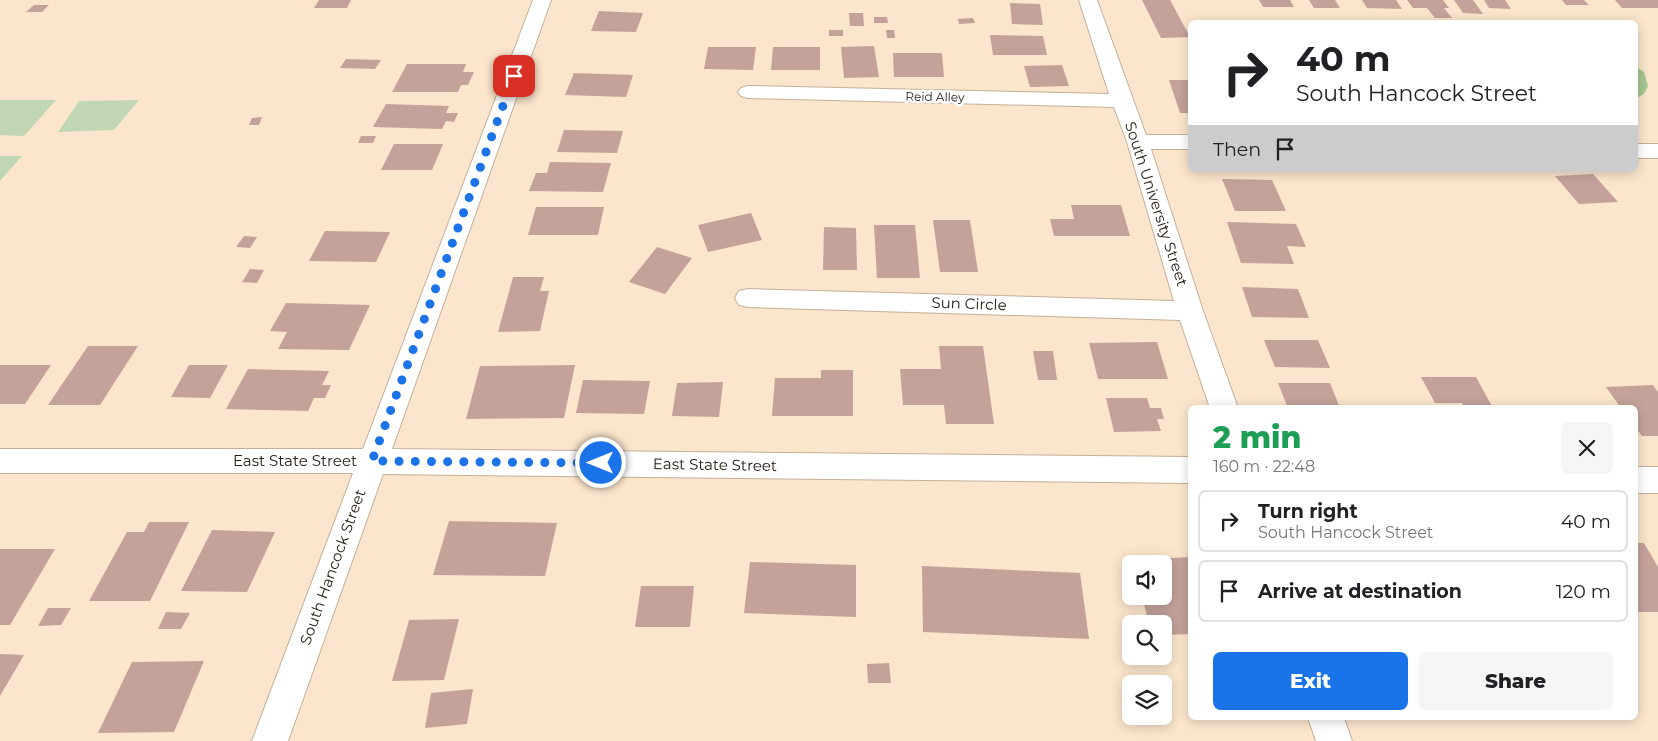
<!DOCTYPE html>
<meta charset="utf-8">
<style>
body{margin:0;font-family:Montserrat,sans-serif;background:#f6f6f6;color:#202124;height:100vh;display:flex;flex-direction:column;font-size:19px;white-space:nowrap}
*{box-sizing:border-box;margin:0}
p{font-size:16px;color:#757577}
.icon{flex:none;width:28px;height:28px;fill:none;stroke:currentColor;stroke-width:2;stroke-linecap:round;stroke-linejoin:round}
.map{position:relative;flex:1;overflow:hidden}
.panel{position:absolute;left:1188px;top:405px;width:450px;height:315px;display:flex;flex-direction:column;background:#fff;border-radius:8px;box-shadow:0 2px 12px #0003}
.panel>*{flex:none}
.guide{position:absolute;left:1188px;top:20px;width:450px;height:152px;border-radius:8px;box-shadow:0 2px 12px #0003;background:#fff;color:#202124;overflow:hidden}
.buttons{position:absolute;left:1122px;top:555px;display:grid;gap:10px}
.buttons a{display:grid;place-items:center;width:50px;height:50px;border-radius:8px;background:#fff;box-shadow:0 2px 12px #0003;font-size:25px}
.pin{position:absolute;display:grid;place-items:center;width:42px;height:42px;color:#fff;margin:-21px;border-radius:10px;box-shadow:0 2px 8px #0006}
.me{position:absolute;width:55px;margin:-28px;rotate:270deg;stroke-linejoin:round;filter:drop-shadow(0 0 4px #0008)}
.turn{display:flex;align-items:center;gap:18px;height:105px;padding:0 25px;font-size:22px}
.turn .icon{width:65px;height:65px;stroke-width:2.5}
.turn b{display:block;font-size:35px;line-height:42px}
.then{display:flex;align-items:center;height:48px;padding:0 25px;background:#0003;gap:10px;font-size:19px}
.round{display:grid;place-items:center;flex:none;width:52px;height:52px;border-radius:8px;background:#f6f6f6}
.head{display:flex;align-items:center;justify-content:space-between;height:85px;padding:0 25px}
h1{font-size:30px;font-weight:800;line-height:38px;color:#1e9e55}
.action{display:flex;gap:10px;margin-top:auto;padding:10px 25px}
.action a{flex:1;height:58px;border-radius:8px;background:#1a73e8;color:#fff;font-size:20px;font-weight:800;line-height:58px;text-align:center}
.action a+a{background:#f6f6f6;color:#202124}
ul{padding:0;list-style:none}
li{display:flex;align-items:center;gap:15px;height:62px;margin:0 10px 8px;padding:0 15px;border:2px solid #e0e0e0;border-radius:8px}
li div{flex:1}
li b{display:block;font-size:19px}
li em{font-style:normal}
.map>svg:first-child{display:block}
.green{fill:#c1d7b3}
.forest{fill:#a7c791}
.building{fill:#c3a29a}
.lines{fill:none;stroke-linecap:round;stroke-linejoin:round}
.street-casing{stroke:#c4b097;stroke-width:2}
.street{fill:#fff;fill-rule:evenodd}
.route{stroke:#1a73e8;stroke-width:9;stroke-dasharray:0 16.2}
.labels{text-anchor:middle;stroke-width:5;stroke-linejoin:round;paint-order:stroke}
.far-street-label{font-size:12px;fill:#272016;stroke:#fff}
.street-label{font-size:15px;fill:#272016;stroke:#fff}
</style>
<div class="map">
<svg width="1658" height="741" viewBox="0 0 1658 741">
<rect width="100%" height="100%" fill="#fbe5cc"/>
<g class="green">
<polygon points="0,100 56,100 24,136 0,135"/>
<polygon points="139,100 114,130 58,132 79,101"/>
<polygon points="0,156 22,156 0,181"/>
</g>
<polygon class="forest" points="1635,66 1644,72 1648,86 1644,94 1635,99"/>
<g class="building">
<polygon points="319,0 351,0 347,8 314,8"/>
<polygon points="1142,0 1170,0 1190,37 1161,38"/>
<polygon points="1259,0 1290,0 1294,7 1263,7"/>
<polygon points="1309,0 1335,0 1340,8 1314,8"/>
<polygon points="1362,0 1396,0 1402,9 1367,8"/>
<polygon points="1407,0 1443,0 1449,8 1444,8 1452,18 1435,18 1427,8 1413,8"/>
<polygon points="1454,0 1473,0 1483,14 1463,13"/>
<polygon points="1484,0 1505,0 1511,9 1489,8"/>
<polygon points="1562,0 1584,0 1589,5 1566,5"/>
<polygon points="1615,0 1658,0 1658,8 1622,8"/>
<polygon points="1010,3 1040,4 1043,25 1012,24"/>
<polygon points="34,5 49,5 42,12 26,12"/>
<polygon points="599,11 643,13 636,32 591,31"/>
<polygon points="849,13 863,13 864,26 850,26"/>
<polygon points="874,17 887,17 888,23 874,23"/>
<polygon points="973,18 975,23 959,24 958,19"/>
<rect x="829" y="30" width="14" height="6"/>
<polygon points="886,30 894,30 895,38 887,38"/>
<polygon points="990,35 1043,36 1047,55 993,55"/>
<polygon points="874,46 879,77 844,78 841,47"/>
<polygon points="708,47 756,47 753,70 704,69"/>
<polygon points="773,47 820,47 820,70 771,70"/>
<polygon points="893,53 942,53 944,77 894,77"/>
<polygon points="346,59 381,60 375,69 340,68"/>
<polygon points="407,64 466,64 463,72 474,72 468,85 461,85 458,92 392,92"/>
<polygon points="1062,65 1069,86 1030,87 1024,66"/>
<polygon points="574,73 633,75 626,97 565,95"/>
<polygon points="1169,80 1190,80 1190,113 1180,113"/>
<polygon points="386,104 449,106 446,113 458,113 454,122 446,121 442,129 373,127"/>
<polygon points="262,117 259,125 249,125 252,118"/>
<polygon points="564,130 623,131 617,153 557,152"/>
<polygon points="361,136 376,136 373,143 358,143"/>
<polygon points="394,144 443,144 432,170 381,170"/>
<polygon points="550,162 611,163 603,192 529,191 536,173 547,173"/>
<polygon points="1593,174 1618,202 1579,204 1555,176"/>
<polygon points="1222,179 1272,180 1286,211 1235,211"/>
<polygon points="1071,205 1121,205 1130,236 1054,236 1050,219 1074,219"/>
<polygon points="536,207 604,207 598,235 528,235"/>
<polygon points="751,213 762,240 708,252 698,225"/>
<polygon points="933,220 970,220 978,272 940,272"/>
<polygon points="1227,222 1296,224 1306,247 1287,246 1294,264 1241,263"/>
<polygon points="874,225 915,225 920,278 877,278"/>
<polygon points="824,227 856,228 857,270 823,270"/>
<polygon points="325,231 390,232 376,262 309,261"/>
<polygon points="244,236 257,237 250,248 236,247"/>
<polygon points="657,247 692,258 665,294 629,282"/>
<polygon points="250,269 264,270 257,283 242,282"/>
<polygon points="513,277 544,277 540,291 549,291 540,331 498,332"/>
<polygon points="1242,287 1298,289 1309,318 1252,317"/>
<polygon points="286,303 370,305 349,350 278,349 287,332 270,331"/>
<polygon points="1264,340 1318,340 1330,368 1275,367"/>
<polygon points="1157,342 1168,379 1098,379 1089,343"/>
<polygon points="88,346 138,346 100,405 48,405"/>
<polygon points="939,346 983,346 994,424 946,424 944,405 903,405 900,369 941,369"/>
<polygon points="1033,351 1053,351 1057,380 1038,380"/>
<polygon points="0,365 51,365 25,404 0,404"/>
<polygon points="189,365 228,365 210,398 171,397"/>
<polygon points="575,365 564,418 466,419 480,366"/>
<polygon points="248,369 329,371 322,385 331,385 325,398 314,398 308,411 226,409"/>
<polygon points="821,370 853,370 853,416 772,416 775,378 821,378"/>
<polygon points="1421,377 1476,377 1493,408 1465,408 1462,403 1435,403"/>
<polygon points="583,380 650,381 644,414 576,413"/>
<polygon points="723,382 719,417 672,416 677,383"/>
<polygon points="1278,383 1330,383 1340,408 1288,408"/>
<polygon points="1653,385 1658,392 1658,436 1642,436 1635,427 1635,408 1621,408 1606,387"/>
<polygon points="1106,398 1147,398 1150,408 1161,408 1164,419 1157,419 1161,431 1114,432"/>
<polygon points="449,521 557,523 545,576 433,575"/>
<polygon points="149,522 189,522 150,601 89,601 127,532 144,532"/>
<polygon points="212,530 275,532 247,592 181,591"/>
<polygon points="1635,543 1644,543 1658,567 1658,612 1635,612"/>
<polygon points="0,549 55,549 10,625 0,625"/>
<polygon points="1190,557 1190,634 1164,635 1164,624 1149,624 1142,596 1164,596 1164,564 1133,564 1132,560"/>
<polygon points="750,562 856,565 856,617 744,613"/>
<polygon points="922,566 1080,573 1089,639 923,632"/>
<polygon points="641,586 694,586 690,627 635,627"/>
<polygon points="48,608 71,608 61,625 38,626"/>
<polygon points="166,612 190,613 181,629 158,629"/>
<polygon points="459,619 444,680 392,681 409,620"/>
<polygon points="0,654 24,655 0,696"/>
<polygon points="204,661 174,732 98,733 132,662"/>
<polygon points="889,663 891,683 868,683 867,664"/>
<polygon points="473,689 467,724 425,728 431,693"/>
</g>
<g class="lines">
<defs>
<g id="street">
<polygon points="533,0 551,0 392,449 1190,457 1190,483 383,474 288,741 252,741 353,473 0,473 0,449 363,449"/>
<polygon points="1079,0 1097,0 1146,135 1190,135 1190,149 1151,149 1203,311 1238,408 1210,408 1180,320 748,307 739,305 735,298 739,291 748,289 1174,301 1127,142 1114,107 748,98 741,96 738,92 741,88 748,86 1109,94"/>
<rect x="1635" y="144" width="23" height="14"/>
<rect x="1635" y="467" width="23" height="26"/>
<polygon points="1308,718 1344,718 1352,741 1316,741"/>
</g>
</defs>
<use href="#street" class="street-casing"/>
<use href="#street" class="street"/>
</g>
<g class="lines">
<polyline class="route" points="514,76 372,461 601,463"/>
</g>
<g class="labels">
<g class="far-street-label">
<text transform="translate(935 97) rotate(1)" y="4">Reid Alley</text>
</g>
<g class="street-label">
<text transform="translate(1156 204) rotate(72)" y="5">South University Street</text>
<text transform="translate(969 304) rotate(2)" y="5">Sun Circle</text>
<text x="295" y="466">East State Street</text>
<text transform="translate(715 465) rotate(1)" y="5">East State Street</text>
<text transform="translate(333 567) rotate(-70)" y="5">South Hancock Street</text>
</g>
</g>
</svg>
<div class="buttons">
<a><svg class="icon" aria-label="sound" viewBox="0 0 24 24"><path d="M4 9h4l5-4v14l-5-4H4zM17 9q2 3 0 6"/></svg></a>
<a><svg class="icon" aria-label="search" viewBox="0 0 24 24"><circle cx="10" cy="10" r="6"/><path d="M15 15l6 6"/></svg></a>
<a><svg class="icon" aria-label="layers" viewBox="0 0 24 24"><path d="M12 4l9 5-9 5-9-5zM3 14l9 5 9-5"/></svg></a>
</div>
<div class="pin" style="left:514px;top:76px;background:#d93025"><svg class="icon" aria-label="arrive" viewBox="0 0 24 24"><path d="M6 21V4h12l-3 4 3 4H6"/></svg></div>
<svg class="me" style="left:601px;top:463px" viewBox="-20 -20 40 40"><circle r="17" fill="#1a73e8" stroke="#fff" stroke-width="3"/><path d="M0-11L8 9 0 5-8 9z" fill="#fff"/></svg>
<div class="guide">
<div class="turn"><svg class="icon" aria-label="right" viewBox="0 0 24 24"><path d="M7 20v-9h11M14 6l5 5-5 5"/></svg><div><b>40 m</b>South Hancock Street</div></div>
<div class="then">Then<svg class="icon" aria-label="arrive" viewBox="0 0 24 24"><path d="M6 21V4h12l-3 4 3 4H6"/></svg></div>
</div>
<section class="panel">
<div class="head"><div><h1>2 min</h1><p>160 m · 22:48</p></div><a class="round"><svg class="icon" aria-label="close" viewBox="0 0 24 24"><path d="M6 6l12 12M18 6L6 18"/></svg></a></div>
<ul>
<li><svg class="icon" aria-label="right" viewBox="0 0 24 24"><path d="M7 20v-9h11M14 6l5 5-5 5"/></svg><div><b>Turn right</b><p>South Hancock Street</p></div><em>40 m</em></li>
<li><svg class="icon" aria-label="arrive" viewBox="0 0 24 24"><path d="M6 21V4h12l-3 4 3 4H6"/></svg><div><b>Arrive at destination</b></div><em>120 m</em></li>
</ul>
<div class="action"><a>Exit</a><a>Share</a></div>
</section>
</div>
